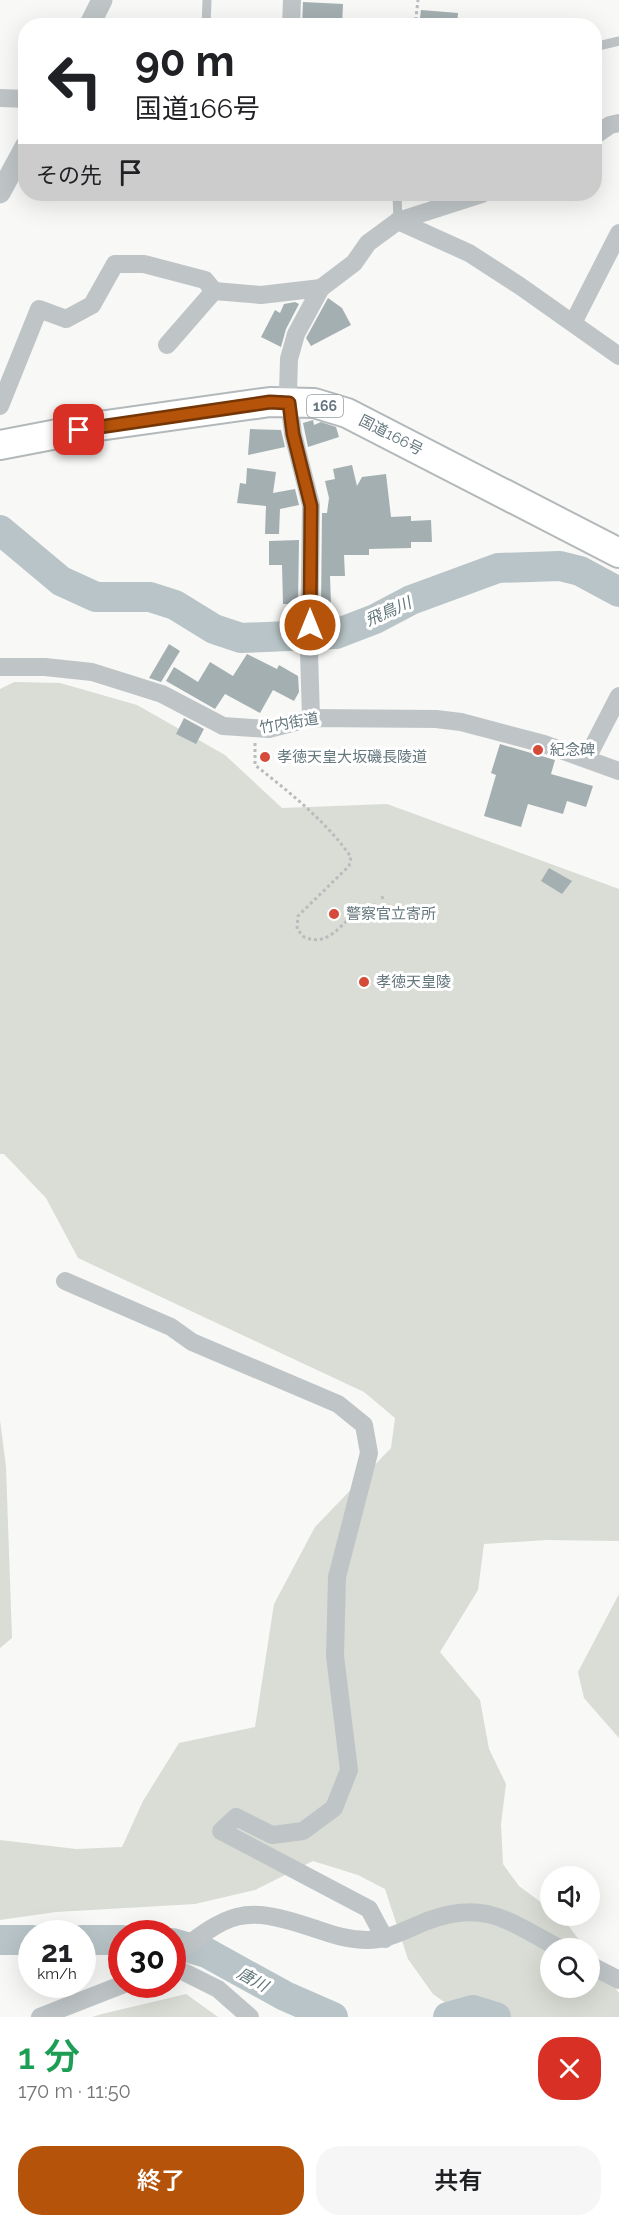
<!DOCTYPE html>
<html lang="ja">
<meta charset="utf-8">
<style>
body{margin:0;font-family:Raleway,"Noto Sans JP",sans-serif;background:#f6f6f6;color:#202124;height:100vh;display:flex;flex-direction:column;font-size:22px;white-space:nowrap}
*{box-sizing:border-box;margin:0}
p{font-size:20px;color:#757577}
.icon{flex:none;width:33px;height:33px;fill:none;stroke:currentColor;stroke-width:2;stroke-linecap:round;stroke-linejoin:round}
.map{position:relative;height:2017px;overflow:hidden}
.sheet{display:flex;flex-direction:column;background:#fff;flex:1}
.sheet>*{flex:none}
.guide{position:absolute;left:18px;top:18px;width:584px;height:183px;border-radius:24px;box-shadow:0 6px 24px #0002;background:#fff;color:#202124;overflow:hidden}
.controls{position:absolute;left:540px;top:1866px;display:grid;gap:12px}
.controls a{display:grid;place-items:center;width:60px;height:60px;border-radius:50%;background:#fff;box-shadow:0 6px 24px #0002;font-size:30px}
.speed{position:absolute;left:18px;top:1920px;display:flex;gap:12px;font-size:30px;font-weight:700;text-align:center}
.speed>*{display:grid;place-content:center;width:78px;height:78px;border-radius:50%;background:#fff;box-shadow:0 6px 24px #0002;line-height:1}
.speed small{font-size:15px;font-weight:400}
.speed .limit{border:9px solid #d22;background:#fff;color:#111}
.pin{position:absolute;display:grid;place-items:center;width:51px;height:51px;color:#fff;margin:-26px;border-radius:12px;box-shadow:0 3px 9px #0006}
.me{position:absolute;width:66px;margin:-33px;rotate:0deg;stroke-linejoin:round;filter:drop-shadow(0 0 4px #0008)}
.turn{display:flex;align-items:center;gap:21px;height:126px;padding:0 18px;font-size:27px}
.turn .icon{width:78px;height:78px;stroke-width:2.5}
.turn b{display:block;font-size:42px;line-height:51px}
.then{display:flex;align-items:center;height:57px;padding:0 18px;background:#0003;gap:12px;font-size:22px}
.round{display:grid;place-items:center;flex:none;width:63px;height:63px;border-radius:24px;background:#f6f6f6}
.overview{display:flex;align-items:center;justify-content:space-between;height:102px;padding:0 18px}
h1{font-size:36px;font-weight:600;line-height:45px;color:#1e9e55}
.cta{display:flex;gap:12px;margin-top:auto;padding:12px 18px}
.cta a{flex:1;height:69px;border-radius:24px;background:#b45309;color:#fff;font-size:24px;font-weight:600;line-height:69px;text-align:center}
.cta a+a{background:#f6f6f6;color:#202124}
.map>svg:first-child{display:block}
.green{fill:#d9ddd5}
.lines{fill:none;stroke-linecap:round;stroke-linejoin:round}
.river{stroke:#b8c4c7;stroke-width:30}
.building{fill:#a4afb2}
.trunk-casing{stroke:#b3b8ba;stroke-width:32}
.path{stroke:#b8bcbe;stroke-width:3;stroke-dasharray:3 3;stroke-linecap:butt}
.service{stroke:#bfc5c7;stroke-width:9}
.minor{stroke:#bfc5c7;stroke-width:18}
.tertiary{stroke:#bfc5c7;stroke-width:21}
.trunk{stroke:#fff;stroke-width:28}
.route-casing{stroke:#753606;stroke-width:15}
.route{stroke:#b45309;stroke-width:10}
.poi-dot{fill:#d54a38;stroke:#fff;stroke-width:2}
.labels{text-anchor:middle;stroke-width:6;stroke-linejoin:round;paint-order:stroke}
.shield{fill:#fff;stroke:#93a0a5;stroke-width:1.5}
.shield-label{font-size:14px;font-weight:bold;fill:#65777e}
.street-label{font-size:15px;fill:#65777e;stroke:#fff}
.poi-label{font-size:15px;fill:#65777e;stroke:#fff;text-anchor:start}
.water-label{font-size:16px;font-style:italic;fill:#607578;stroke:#fff}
</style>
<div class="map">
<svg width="619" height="2017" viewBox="0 0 619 2017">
<rect width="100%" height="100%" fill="#f8f8f6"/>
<g class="green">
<polygon points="14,682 60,683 137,705 225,755 282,808 387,804 619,889 619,1541 546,1540 484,1544 478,1590 440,1652 480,1700 489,1749 506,1784 501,1824 503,1864 519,1886 550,1909 550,1916 562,1917 585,1948 550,1948 550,1988 590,1988 590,1954 619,1993 619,2017 465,2017 433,1994 408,1959 385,1889 358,1875 313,1861 255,1890 195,1904 56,1912 0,1920 0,1840 76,1849 122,1847 143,1801 179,1743 255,1727 274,1604 315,1527 391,1448 395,1418 364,1392 78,1258 46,1198 4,1154 0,1154 0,689"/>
<polygon points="0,1420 6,1467 12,1638 0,1648"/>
<polygon points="619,1594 619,1738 584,1698 578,1672"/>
<polygon points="186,1994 218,2017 92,2017 102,2014"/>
</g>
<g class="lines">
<g class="river">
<polyline points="0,530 61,581 96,597 150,597 175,605 214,629 241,638 336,634 375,619 411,600 498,568 560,566 580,571 619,592"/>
<polyline points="0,1940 32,1940"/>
<polyline points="82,1940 122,1940"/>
<polyline points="172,1943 207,1953 285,1996 333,2017"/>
<polyline points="448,2017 473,2010 496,2017"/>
</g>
</g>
<g class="building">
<polygon points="303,2 343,4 342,26 302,26"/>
<polygon points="421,10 458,13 457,26 419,26"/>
<polygon points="328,298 342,308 351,325 311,346 306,338"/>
<polygon points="295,302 299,304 286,329 281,347 261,337 275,310 280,313 284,304"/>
<polygon points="313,420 314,425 321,422 336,427 339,437 308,447 303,423"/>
<polygon points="250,429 281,430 285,447 248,455"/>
<polygon points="352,465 357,486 362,477 386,474 391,517 411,516 411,521 431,520 432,542 411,542 411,548 369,549 369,555 344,555 345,576 330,576 331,605 321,606 322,513 327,513 329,498 325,481 335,479 333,469"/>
<polygon points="247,468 276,472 273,493 295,489 299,505 280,509 279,534 265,534 266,506 237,503 240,483 246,484"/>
<polygon points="299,540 298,604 283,604 282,565 269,565 269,541"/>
<polygon points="169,644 180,651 161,682 149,678"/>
<polygon points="247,654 277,669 279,665 298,676 299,692 294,701 273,690 260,713 225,694 215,709 166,681 174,667 198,682 210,662 233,676"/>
<polygon points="184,718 204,729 196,744 176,734"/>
<polygon points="500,744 555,760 551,774 593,786 586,807 567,801 563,814 528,804 521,827 484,816 496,775 491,773"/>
<polygon points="549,868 572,881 562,894 541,881"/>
</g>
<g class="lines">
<defs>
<polyline id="trunk" points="0,445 99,426 270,402 314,403 347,413 619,553"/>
</defs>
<use href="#trunk" class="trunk-casing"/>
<g class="path">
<polyline points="415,26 418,0"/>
<path d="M255,743v22c34,27 71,56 96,92l-2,9 -51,50 -1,13 7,8c32,14 43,-31 71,-33"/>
<polyline points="381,898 384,897"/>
</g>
<g class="service">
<polyline points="206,26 207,0"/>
<polyline points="594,47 619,41"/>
<polyline points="397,194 398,221"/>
</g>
<g class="minor">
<polyline points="291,26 292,0"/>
<polyline points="0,98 26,99"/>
<polyline points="594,136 610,125 619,123"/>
<polyline points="398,221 469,253 520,286 619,356"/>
<polyline points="573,323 619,233"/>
<polyline points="167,345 214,291 261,295 321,288"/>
<polyline points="0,406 39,309 66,319 92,305 115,264 144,264 205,280 214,291"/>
<polyline points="0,667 45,667 92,672 162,694 223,726 269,729 311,718 436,719 461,722 544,744 619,771"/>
<polyline points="311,718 309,652 311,505 293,434 288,391 289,359 296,334 321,288 354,263 368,243 398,221 482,194"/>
<polyline points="587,758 619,696"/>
<polyline points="65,1281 171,1327 192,1342 338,1404 364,1425 369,1453 337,1577 335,1656 349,1770 334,1808 303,1831 272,1835 236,1817 221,1831 369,1909 385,1939"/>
<path d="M172,1957c58,-45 70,-53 141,-29 18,6 34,12 54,12 21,0 40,-11 60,-19 59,-22 82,1 132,27"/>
<polyline points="590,1965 619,1980"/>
<polyline points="172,1966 218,1989 250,2017"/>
<polyline points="40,2017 124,1984"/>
</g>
<g class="tertiary">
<polyline points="89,26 102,0"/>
<polyline points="0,193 26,145"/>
</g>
<use href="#trunk" class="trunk"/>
</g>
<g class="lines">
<defs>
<polyline id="route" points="79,430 270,402 289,403 293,434 311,506 310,625"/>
</defs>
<use href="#route" class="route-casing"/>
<use href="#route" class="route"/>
</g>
<g class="poi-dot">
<circle cx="538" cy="750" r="6"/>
<circle cx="265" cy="757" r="6"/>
<circle cx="334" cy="914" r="6"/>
<circle cx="364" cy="982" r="6"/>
</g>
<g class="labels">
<rect class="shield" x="307" y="395" width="36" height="22" rx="4.5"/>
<g class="shield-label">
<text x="325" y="411">166</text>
</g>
<g class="street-label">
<text transform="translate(391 435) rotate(27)" y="5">国道166号</text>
<text transform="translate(289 723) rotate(-9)" y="5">竹内街道</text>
</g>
<g class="poi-label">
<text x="550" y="755">紀念碑</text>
<text x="277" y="762">孝徳天皇大坂磯長陵道</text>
<text x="346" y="919">警察官立寄所</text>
<text x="376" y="987">孝徳天皇陵</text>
</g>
<g class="water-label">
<text transform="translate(388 611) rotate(-24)" y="6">飛鳥川</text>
<text transform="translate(253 1979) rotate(29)" y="6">唐川</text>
</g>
</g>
</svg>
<div class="controls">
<a><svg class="icon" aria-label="sound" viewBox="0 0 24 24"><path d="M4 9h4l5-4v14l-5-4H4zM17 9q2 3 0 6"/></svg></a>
<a><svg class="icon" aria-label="search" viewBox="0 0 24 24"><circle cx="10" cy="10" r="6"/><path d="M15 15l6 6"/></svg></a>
</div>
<div class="speed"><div>21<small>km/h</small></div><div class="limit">30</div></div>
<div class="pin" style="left:79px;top:430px;background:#d93025"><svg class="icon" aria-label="arrive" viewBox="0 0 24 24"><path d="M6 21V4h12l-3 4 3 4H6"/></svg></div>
<svg class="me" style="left:310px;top:625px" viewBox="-20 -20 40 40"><circle r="17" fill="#b45309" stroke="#fff" stroke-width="3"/><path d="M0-11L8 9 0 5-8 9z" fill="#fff"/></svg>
<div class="guide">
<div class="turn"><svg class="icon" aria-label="left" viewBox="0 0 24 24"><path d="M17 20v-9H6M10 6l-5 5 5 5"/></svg><div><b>90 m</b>国道166号</div></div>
<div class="then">その先<svg class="icon" aria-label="arrive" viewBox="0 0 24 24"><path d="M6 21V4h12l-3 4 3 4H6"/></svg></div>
</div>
</div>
<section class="sheet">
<div class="overview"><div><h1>1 分</h1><p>170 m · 11:50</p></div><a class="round" style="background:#d93025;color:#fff"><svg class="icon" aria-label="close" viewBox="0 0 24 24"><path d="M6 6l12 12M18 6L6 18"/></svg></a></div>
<div class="cta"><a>終了</a><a>共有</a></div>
</section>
